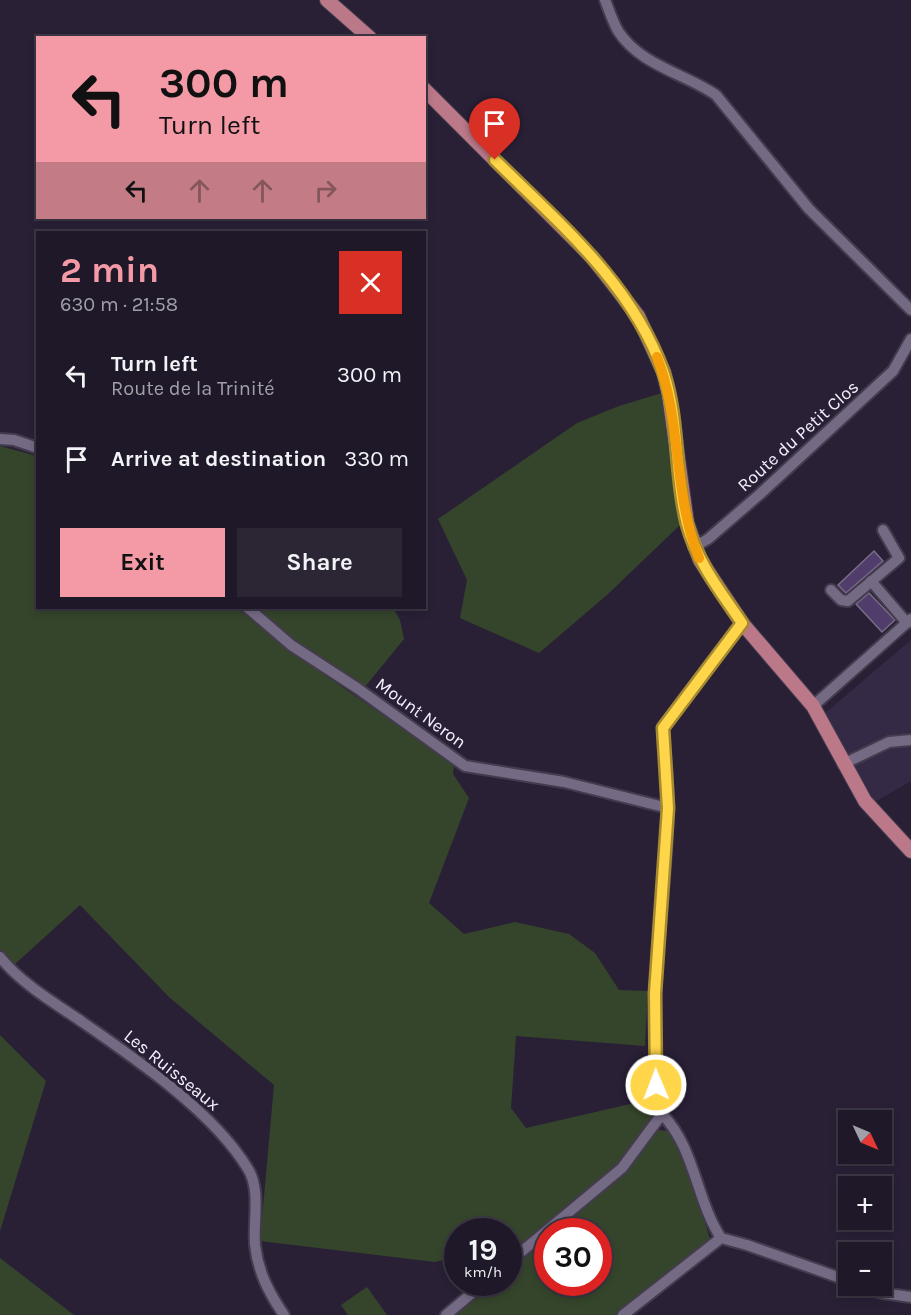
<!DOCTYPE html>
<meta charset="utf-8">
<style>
body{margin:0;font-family:Karla,sans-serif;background:#2c2534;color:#f1f3f6;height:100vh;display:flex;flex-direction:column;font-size:22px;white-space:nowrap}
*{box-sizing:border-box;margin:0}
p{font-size:20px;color:#a1a0a8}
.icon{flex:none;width:33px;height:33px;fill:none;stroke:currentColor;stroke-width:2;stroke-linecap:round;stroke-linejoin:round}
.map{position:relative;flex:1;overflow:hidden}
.details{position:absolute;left:36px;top:231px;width:390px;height:378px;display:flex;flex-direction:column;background:#1f1828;border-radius:0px;box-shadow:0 3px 9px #0003,0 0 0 2px #3c3745}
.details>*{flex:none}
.top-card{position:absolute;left:36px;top:36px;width:390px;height:183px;border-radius:0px;box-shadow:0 3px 9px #0003,0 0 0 2px #3c3745;background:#f49aa7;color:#111;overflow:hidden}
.needle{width:39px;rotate:134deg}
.buttons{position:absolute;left:838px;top:1110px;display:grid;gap:12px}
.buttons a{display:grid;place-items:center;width:54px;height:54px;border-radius:0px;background:#1f1828;box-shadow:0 3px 9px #0003,0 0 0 2px #3c3745;font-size:30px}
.speed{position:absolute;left:444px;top:1218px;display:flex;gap:12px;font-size:30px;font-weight:700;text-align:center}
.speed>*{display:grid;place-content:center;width:78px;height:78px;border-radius:50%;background:#1f1828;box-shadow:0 3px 9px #0003,0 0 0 2px #3c3745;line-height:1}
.speed small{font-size:15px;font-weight:400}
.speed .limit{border:9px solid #d22;background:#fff;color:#111}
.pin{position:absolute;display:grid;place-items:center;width:51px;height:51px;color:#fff;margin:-62px -26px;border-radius:50% 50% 50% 0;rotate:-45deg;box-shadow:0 0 6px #0007}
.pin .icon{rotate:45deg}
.me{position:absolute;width:66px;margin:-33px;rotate:359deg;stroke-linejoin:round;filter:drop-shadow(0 0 4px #0008)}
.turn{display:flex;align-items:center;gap:21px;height:126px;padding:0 24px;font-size:27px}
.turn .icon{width:78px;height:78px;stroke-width:2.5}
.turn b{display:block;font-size:42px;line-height:51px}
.lanes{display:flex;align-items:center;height:57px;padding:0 24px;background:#0003;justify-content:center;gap:30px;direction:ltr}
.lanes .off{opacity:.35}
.round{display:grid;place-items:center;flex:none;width:63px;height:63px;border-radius:0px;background:#2c2534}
.overview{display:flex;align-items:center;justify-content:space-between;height:102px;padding:0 24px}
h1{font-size:36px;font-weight:700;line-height:45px;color:#f49aa7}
.primary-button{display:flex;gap:12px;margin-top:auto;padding:12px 24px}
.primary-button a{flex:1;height:69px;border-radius:0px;background:#f49aa7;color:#111;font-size:24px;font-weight:700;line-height:69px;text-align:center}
.primary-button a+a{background:#2c2534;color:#f1f3f6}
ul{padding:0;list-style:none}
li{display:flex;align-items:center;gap:18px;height:84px;padding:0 24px}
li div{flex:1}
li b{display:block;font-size:22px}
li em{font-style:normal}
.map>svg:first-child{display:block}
.built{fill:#352a45}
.green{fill:#35452b}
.building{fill:#503d6b;stroke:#776d87;stroke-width:1.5}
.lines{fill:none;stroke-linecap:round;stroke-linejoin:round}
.minor-casing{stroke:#443c4e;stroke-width:14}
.major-casing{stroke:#443c4e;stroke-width:16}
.minor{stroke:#746a84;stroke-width:10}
.major{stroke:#bb7889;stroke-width:14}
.route-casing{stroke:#a68a30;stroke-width:15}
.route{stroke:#ffd54a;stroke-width:10}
.slow{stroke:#f59e0b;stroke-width:10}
.labels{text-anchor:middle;stroke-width:6;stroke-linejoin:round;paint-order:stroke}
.street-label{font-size:18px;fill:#f5effe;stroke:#292036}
</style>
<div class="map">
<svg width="911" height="1315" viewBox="0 0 911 1315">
<rect width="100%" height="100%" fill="#292036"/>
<polygon class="built" points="911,640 911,781 875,802 824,714"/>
<g class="green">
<polygon points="662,393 680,525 607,595 539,653 460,618 467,580 438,519 577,423 619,406"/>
<polygon points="0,446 37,456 38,608 237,608 290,651 454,764 453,774 469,798 429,903 464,934 515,922 569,934 595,953 619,990 648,991 645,1046 516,1036 511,1108 526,1128 652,1099 653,1116 617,1166 509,1255 508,1232 458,1232 457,1257 435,1262 260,1241 274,1085 169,997 80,905 14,965 0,949"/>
<polygon points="251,608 393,608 400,620 404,639 364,688 292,643"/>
<polygon points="0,1035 46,1081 0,1231"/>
<polygon points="658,1130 669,1131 687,1164 710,1239 617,1315 456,1315 495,1283 508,1282 509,1271 547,1238 548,1282 598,1282 598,1232 555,1231 626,1173"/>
<polygon points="0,1258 74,1315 0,1315"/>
<polygon points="367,1287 387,1315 348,1315 341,1305"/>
</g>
<g class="building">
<polygon points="874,551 883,561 846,593 838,585"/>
<polygon points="869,593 895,620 882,632 856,604"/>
</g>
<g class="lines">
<defs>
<g id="minor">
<path d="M605,0c4,10 8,22 13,31 23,35 66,42 98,64l93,114 102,101"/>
<polyline points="0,439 14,440 38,448"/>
<polyline points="694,547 708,539 760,494 893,371 911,339"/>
<polyline points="871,581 907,623"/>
<polyline points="831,590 841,600 848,601 899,558 883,530"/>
<polyline points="248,608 291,645 357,688 465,766 564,782 668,808"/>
<polyline points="813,706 911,619"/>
<polyline points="843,764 889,742 911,740"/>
<path d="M0,957c20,25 51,44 78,62 55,38 135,92 170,150 13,21 5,52 7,76 3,27 14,48 29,70"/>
<path d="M662,1114c33,34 34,86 59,124l26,7 102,36"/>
<path d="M508,1263l114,-95 40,-54c-19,-101 4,-204 6,-305 0,-27 -3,-55 -5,-82l79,-104"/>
<polyline points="861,1286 882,1293 911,1297"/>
<polyline points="446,1315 485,1282"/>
<polyline points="623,1315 721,1238"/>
</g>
<g id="major">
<polyline points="327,0 370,38"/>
<polyline points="424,89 592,257 638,316 664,373 669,395 687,523 700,560 742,623 813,706 865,801 911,851"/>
</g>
</defs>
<use href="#minor" class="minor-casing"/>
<use href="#major" class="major-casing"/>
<use href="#minor" class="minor"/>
<use href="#major" class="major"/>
</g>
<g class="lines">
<defs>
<path id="route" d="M495,160c65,64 136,123 168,211 17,49 11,104 24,153 10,38 33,67 55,99l-79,105 5,80 -13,185 1,92"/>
</defs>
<use href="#route" class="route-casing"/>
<use href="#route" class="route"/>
<path class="slow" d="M657,357c25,64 16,137 42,201"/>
</g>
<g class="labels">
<g class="street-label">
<text transform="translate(798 436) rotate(-42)" y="6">Route du Petit Clos</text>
<text transform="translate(421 713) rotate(36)" y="6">Mount Neron</text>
<text transform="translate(172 1070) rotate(39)" y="6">Les Ruisseaux</text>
</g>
</g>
</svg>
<div class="buttons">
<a><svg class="needle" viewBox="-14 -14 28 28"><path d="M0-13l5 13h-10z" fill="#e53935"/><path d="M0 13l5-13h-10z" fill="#a1a0a8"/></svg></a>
<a>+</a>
<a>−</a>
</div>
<div class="speed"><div>19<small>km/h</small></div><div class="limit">30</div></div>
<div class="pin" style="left:495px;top:160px;background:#d93025"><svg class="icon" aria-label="arrive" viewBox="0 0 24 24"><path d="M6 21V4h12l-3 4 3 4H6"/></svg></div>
<svg class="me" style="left:656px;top:1085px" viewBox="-20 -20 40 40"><circle r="17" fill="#ffd54a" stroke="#fff" stroke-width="3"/><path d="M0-11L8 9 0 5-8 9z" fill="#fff"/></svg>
<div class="top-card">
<div class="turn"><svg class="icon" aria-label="left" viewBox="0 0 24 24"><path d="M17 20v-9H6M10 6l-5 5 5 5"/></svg><div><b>300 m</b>Turn left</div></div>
<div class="lanes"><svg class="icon" aria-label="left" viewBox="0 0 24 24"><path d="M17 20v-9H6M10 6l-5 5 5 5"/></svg><svg class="icon off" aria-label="ahead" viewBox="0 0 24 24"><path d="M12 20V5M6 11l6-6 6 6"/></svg><svg class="icon off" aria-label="ahead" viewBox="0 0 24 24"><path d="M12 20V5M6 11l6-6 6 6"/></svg><svg class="icon off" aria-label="right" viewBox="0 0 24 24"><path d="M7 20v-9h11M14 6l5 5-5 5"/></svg></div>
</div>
<section class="details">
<div class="overview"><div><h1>2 min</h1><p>630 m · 21:58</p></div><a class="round" style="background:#d93025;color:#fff"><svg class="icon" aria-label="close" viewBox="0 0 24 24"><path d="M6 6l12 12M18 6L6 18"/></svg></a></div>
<ul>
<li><svg class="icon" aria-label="left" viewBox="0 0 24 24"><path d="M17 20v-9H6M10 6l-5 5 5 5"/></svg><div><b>Turn left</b><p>Route de la Trinité</p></div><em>300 m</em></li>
<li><svg class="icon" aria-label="arrive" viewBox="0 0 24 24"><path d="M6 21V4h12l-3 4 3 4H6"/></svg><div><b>Arrive at destination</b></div><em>330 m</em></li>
</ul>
<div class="primary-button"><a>Exit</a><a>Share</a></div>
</section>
</div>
